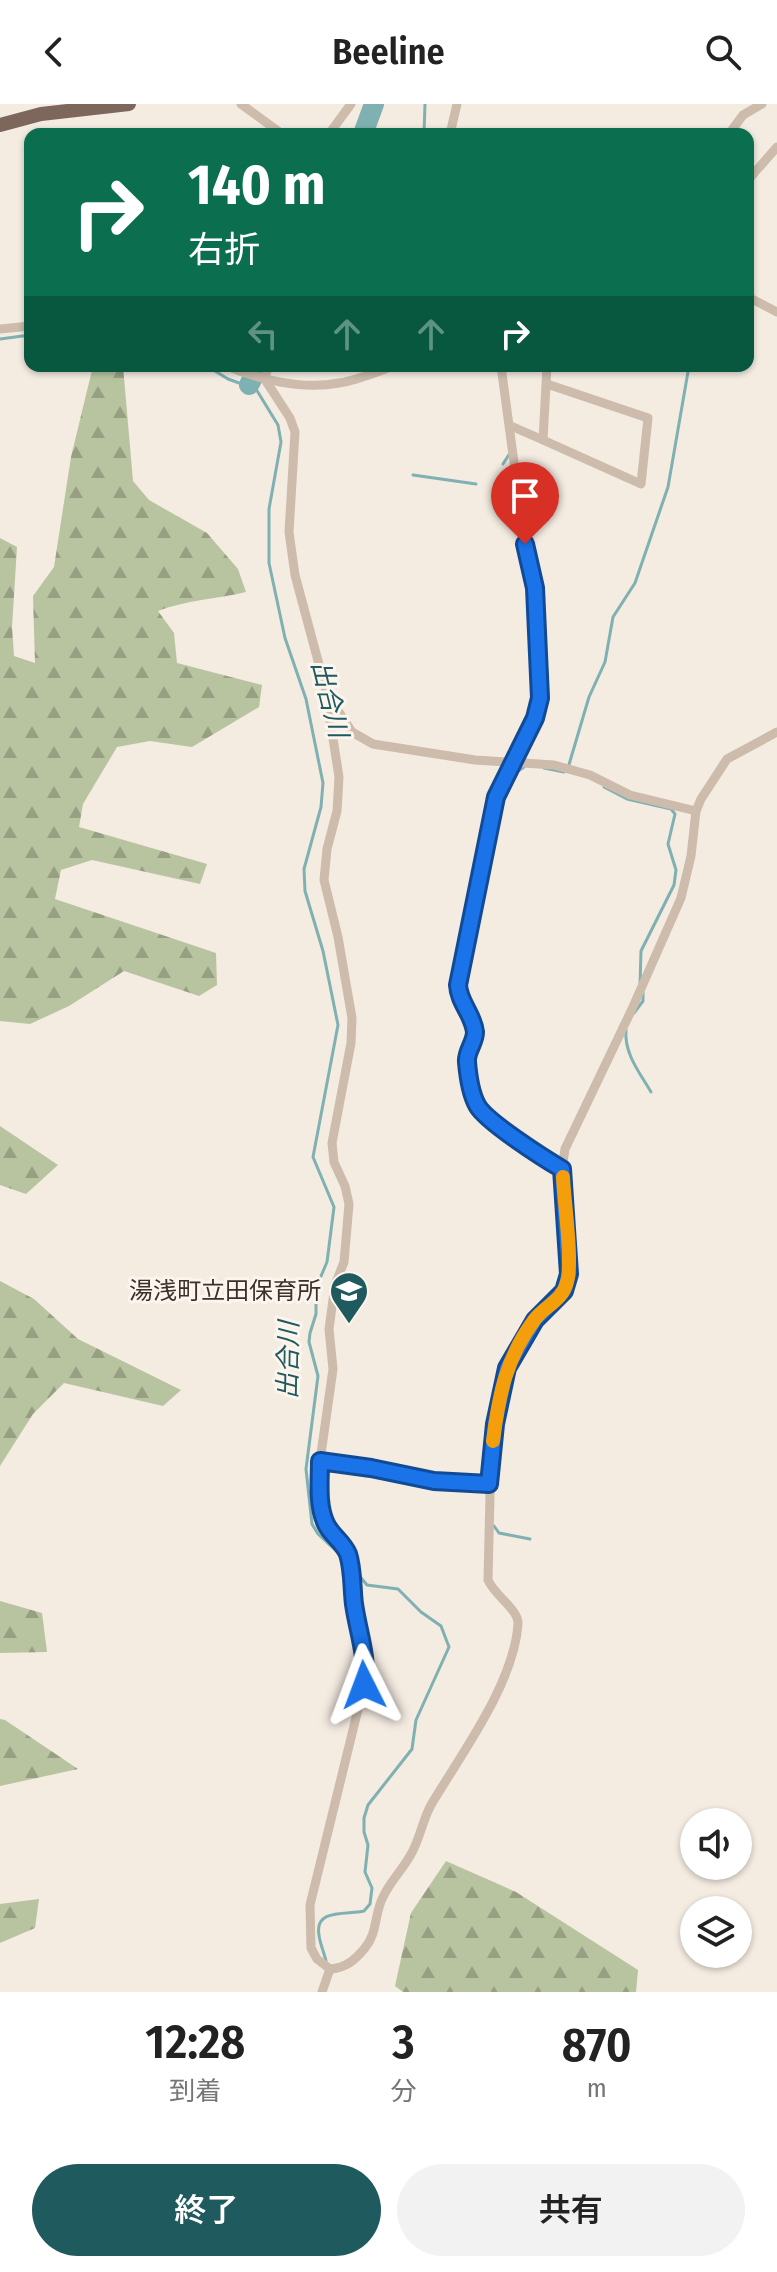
<!DOCTYPE html>
<html lang="ja">
<meta charset="utf-8">
<style>
body{margin:0;font-family:"Fira Sans Condensed","Noto Sans JP",sans-serif;background:#f2f2f2;color:#222;height:100vh;display:flex;flex-direction:column;font-size:30px;white-space:nowrap}
*{box-sizing:border-box;margin:0}
p{font-size:26px;color:#767676}
.icon{flex:none;width:44px;height:44px;fill:none;stroke:currentColor;stroke-width:2;stroke-linecap:round;stroke-linejoin:round}
.map{position:relative;height:1888px;overflow:hidden}
.details{display:flex;flex-direction:column;background:#fff;flex:1}
.details>*{flex:none}
.guide{position:absolute;left:24px;top:24px;width:730px;height:244px;border-radius:16px;box-shadow:0 2px 6px #0004;background:#0b6e4f;color:#fff;overflow:hidden}
.fabs{position:absolute;left:680px;top:1704px;display:grid;gap:16px}
.fabs a{display:grid;place-items:center;width:72px;height:72px;border-radius:50%;background:#fff;box-shadow:0 2px 6px #0004;font-size:40px}
.pin{position:absolute;display:grid;place-items:center;width:68px;height:68px;color:#fff;margin:-82px -34px;border-radius:50% 50% 50% 0;rotate:-45deg;box-shadow:0 0 8px #0007}
.pin .icon{rotate:45deg}
.me{position:absolute;width:88px;margin:-44px;rotate:357deg;stroke-linejoin:round;filter:drop-shadow(0 0 6px #0008)}
.turn{display:flex;align-items:center;gap:28px;height:168px;padding:0 32px;font-size:36px}
.turn .icon{width:104px;height:104px;stroke-width:2.5}
.turn b{display:block;font-size:56px;line-height:68px}
.lanes{display:flex;align-items:center;height:76px;padding:0 32px;background:#0003;justify-content:center;gap:40px;direction:ltr}
.lanes .off{opacity:.35}
.eta{display:flex;justify-content:space-evenly;align-items:center;height:136px;text-align:center}
.eta b{font-size:48px;font-weight:600;line-height:56px}
.action{display:flex;gap:16px;margin-top:auto;padding:16px 32px}
.action a{flex:1;height:92px;border-radius:48px;background:#1f5a5e;color:#fff;font-size:32px;font-weight:600;line-height:92px;text-align:center}
.action a+a{background:#f2f2f2;color:#222}
header{display:flex;justify-content:space-between;align-items:center;height:104px;padding:0 32px;background:#fff;font-size:36px;font-weight:600}
.map>svg:first-child{display:block}
.forest{fill:url(#forest-firs)}
.lines{fill:none;stroke-linecap:round;stroke-linejoin:round}
.stream{stroke:#7fb0b2;stroke-width:3}
.river{stroke:#7fb0b2;stroke-width:20}
.minor{stroke:#cdbbac;stroke-width:9}
.primary{stroke:#7d675c;stroke-width:14}
.route-casing{stroke:#114b97;stroke-width:20}
.route{stroke:#1a73e8;stroke-width:14}
.slow{stroke:#f59e0b;stroke-width:14}
.labels{text-anchor:middle;stroke-width:6;stroke-linejoin:round;paint-order:stroke}
.poi-label{font-size:24px;fill:#3b302b;stroke:#fbf5ee;text-anchor:end}
.water-label{font-size:26px;font-style:italic;fill:#1f5a5e;stroke:#fbf5ee}
</style>
<header><svg class="icon" aria-label="back" viewBox="0 0 24 24"><path d="M15 5l-7 7 7 7"/></svg>Beeline<svg class="icon" aria-label="search" viewBox="0 0 24 24"><circle cx="10" cy="10" r="6"/><path d="M15 15l6 6"/></svg></header>
<div class="map">
<svg width="777" height="1888" viewBox="0 0 777 1888">
<defs>
<pattern id="forest-firs" width="22" height="20" patternUnits="userSpaceOnUse" patternTransform="scale(2)"><rect width="22" height="20" fill="#b8c4a0"/><path d="M5 1l3.5 6h-7zM16 11l3.5 6h-7z" fill="#97a083"/></pattern>
</defs>
<rect width="100%" height="100%" fill="#f4ebe1"/>
<g class="forest">
<path d="M93,262h30l10,115 16,19 58,33 31,36 8,23c-30,7 -60,8 -88,19l16,22 3,30 85,22 -3,22 -67,40 -42,-6 -33,6 -34,57 -4,23 128,37 -7,20 -108,-24 -31,10 -6,29 161,54 1,32 -18,11 -75,-25 -55,35 -39,18 -30,-3v-483l17,9 -5,80 2,29 21,7 -2,-67 21,-29 17,-110z"/>
<polygon points="0,1022 58,1061 26,1090 0,1081"/>
<polygon points="0,1177 34,1195 78,1235 181,1286 163,1302 64,1279 33,1310 0,1362"/>
<polygon points="0,1497 42,1509 47,1548 0,1549"/>
<polygon points="0,1615 5,1616 78,1665 0,1682"/>
<polygon points="446,1757 516,1788 638,1866 636,1888 403,1888 395,1882 411,1809"/>
<polygon points="39,1795 35,1824 0,1839 0,1800"/>
</g>
<g class="lines">
<g class="stream">
<polyline points="424,30 425,0"/>
<polyline points="0,235 30,231"/>
<polyline points="207,262 228,275 256,285 278,321 281,338 269,405 269,459 285,534 306,595 323,679 321,703 304,765 305,787 323,847 338,921 313,1053 334,1103 327,1158 316,1184 316,1210 310,1229 309,1238 318,1272 306,1365 312,1420 318,1430 347,1457"/>
<polyline points="503,360 510,349"/>
<polyline points="413,371 476,380"/>
<polyline points="544,664 564,668"/>
<polyline points="568,664 589,593 605,558 613,513 635,479 668,383 689,262"/>
<polyline points="511,672 524,663"/>
<polyline points="604,683 627,695 671,705 675,710 668,740 676,766 674,781 641,847 640,881"/>
<polyline points="634,909 643,897 643,888"/>
<path d="M626,926c-2,24 14,43 25,62"/>
<polyline points="556,1063 564,1163"/>
<polyline points="535,1212 539,1204 552,1195"/>
<polyline points="497,1281 500,1264 512,1244"/>
<polyline points="494,1422 499,1429 530,1435"/>
<path d="M326,1857c-2,-9 -6,-17 -7,-26 -5,-27 28,-20 45,-24l6,-7 2,-16 -7,-16 3,-27 -4,-13v-14l4,-13 44,-56 4,-29 33,-73 -8,-21 -20,-14 -23,-23 -31,-4 -15,-18"/>
</g>
<g class="river">
<polyline points="363,30 374,0"/>
<polyline points="249,281 259,262"/>
</g>
<g class="minor">
<polyline points="241,0 282,30"/>
<polyline points="329,30 351,0"/>
<polyline points="450,30 457,0"/>
<polyline points="729,30 743,11 762,0"/>
<polyline points="748,76 777,43"/>
<polyline points="748,193 777,208"/>
<polyline points="0,225 30,222"/>
<path d="M227,262c33,14 76,24 112,17 19,-3 37,-11 55,-17"/>
<path d="M269,262l-5,12 26,40 5,14 -6,100 6,43 30,112 14,90 -2,34 -10,38 -3,31 14,57 14,81 -1,25 -19,100 2,19 11,24 4,18 -5,58 -9,23 -6,44 4,40 -13,92v42l6,23 17,19 6,13 8,65 9,40 -2,22 -54,220 1,43 6,11 13,10c16,-1 25,-9 35,-21 13,-16 9,-34 18,-51 7,-15 19,-27 27,-41 10,-16 12,-35 21,-51 30,-51 83,-121 87,-181 1,-14 -23,-28 -30,-44l3,-128 12,-74 8,-19 24,-39 26,-24 6,-13 2,-19 -7,-95 3,-20 67,-140 49,-111 10,-42 5,-45 5,-12 26,-40 50,-27"/>
<path d="M501,262l24,178 10,44 5,110 -5,20 -39,79 -38,188c1,18 15,29 17,47 0,11 -8,19 -8,30 1,12 4,32 10,43 8,16 67,54 85,64"/>
<polyline points="511,322 543,336 547,262"/>
<polyline points="543,336 641,380 648,314 547,280"/>
<polyline points="331,596 352,628 373,640 475,656 554,661 590,671 630,691 696,707"/>
<polyline points="320,1357 371,1364 434,1377 489,1380"/>
<polyline points="322,1888 330,1865"/>
</g>
<polyline class="primary" points="0,21 41,10 129,0"/>
</g>
<g class="lines">
<defs>
<path id="route" d="M364,1581c4,-28 -6,-53 -10,-81 -2,-16 -1,-35 -6,-50 -5,-12 -17,-19 -22,-30 -9,-19 -6,-43 -6,-63l51,7 63,13 55,3 6,-60 12,-56 28,-48 29,-29 5,-17 -7,-105c-17,-10 -77,-48 -85,-64 -6,-11 -9,-31 -10,-43 -1,-11 8,-19 8,-30 -2,-18 -16,-29 -17,-47l38,-188 39,-79 5,-20 -5,-110 -10,-44"/>
</defs>
<use href="#route" class="route-casing"/>
<use href="#route" class="route"/>
<path class="slow" d="M493,1337c6,-47 13,-83 42,-122 10,-13 28,-19 32,-37 6,-20 -3,-81 -4,-105"/>
</g>
<defs>
<symbol id="school-pin" viewBox="-11 -11 22 30"><path d="M0 17L-7.5 6A9.5 9.5 0 1 1 7.5 6Z" fill="#1f5a5e" stroke="#fbf5ee"/><path d="M0-5L7-2L0 1L-7-2ZM-4 1L0 2.5L4 1V4Q0 6-4 4Z" fill="#fff"/></symbol>
</defs>
<g fill-rule="evenodd">
<use href="#school-pin" x="327" y="1165" width="44" height="60"/>
</g>
<g class="labels">
<g class="poi-label">
<text x="321" y="1195">湯浅町立田保育所</text>
</g>
<g class="water-label">
<text transform="translate(330 595) rotate(76)" y="9">出合川</text>
<text transform="translate(288 1256) rotate(-89)" y="9">出合川</text>
</g>
</g>
</svg>
<div class="fabs">
<a><svg class="icon" aria-label="sound" viewBox="0 0 24 24"><path d="M4 9h4l5-4v14l-5-4H4zM17 9q2 3 0 6"/></svg></a>
<a><svg class="icon" aria-label="layers" viewBox="0 0 24 24"><path d="M12 4l9 5-9 5-9-5zM3 14l9 5 9-5"/></svg></a>
</div>
<div class="pin" style="left:525px;top:440px;background:#d93025"><svg class="icon" aria-label="arrive" viewBox="0 0 24 24"><path d="M6 21V4h12l-3 4 3 4H6"/></svg></div>
<svg class="me" style="left:364px;top:1581px" viewBox="-20 -20 40 40"><path d="M0-17L14 15 0 8-14 15z" fill="#1a73e8" stroke="#fff" stroke-width="4"/></svg>
<div class="guide">
<div class="turn"><svg class="icon" aria-label="right" viewBox="0 0 24 24"><path d="M7 20v-9h11M14 6l5 5-5 5"/></svg><div><b>140 m</b>右折</div></div>
<div class="lanes"><svg class="icon off" aria-label="left" viewBox="0 0 24 24"><path d="M17 20v-9H6M10 6l-5 5 5 5"/></svg><svg class="icon off" aria-label="ahead" viewBox="0 0 24 24"><path d="M12 20V5M6 11l6-6 6 6"/></svg><svg class="icon off" aria-label="ahead" viewBox="0 0 24 24"><path d="M12 20V5M6 11l6-6 6 6"/></svg><svg class="icon" aria-label="right" viewBox="0 0 24 24"><path d="M7 20v-9h11M14 6l5 5-5 5"/></svg></div>
</div>
</div>
<section class="details">
<div class="eta">
<div><b>12:28</b><p>到着</p></div>
<div><b>3</b><p>分</p></div>
<div><b>870</b><p>m</p></div>
</div>
<div class="action"><a>終了</a><a>共有</a></div>
</section>
